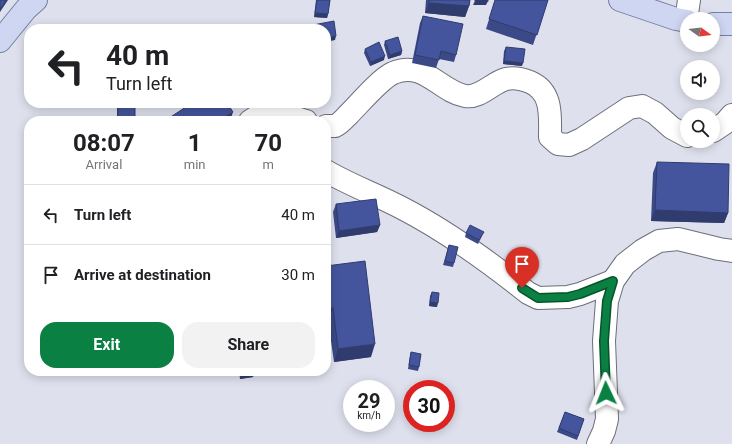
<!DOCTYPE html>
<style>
body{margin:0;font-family:Roboto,sans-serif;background:#f2f2f2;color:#202124;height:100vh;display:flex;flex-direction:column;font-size:15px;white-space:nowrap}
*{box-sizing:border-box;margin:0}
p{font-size:13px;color:#757577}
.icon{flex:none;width:22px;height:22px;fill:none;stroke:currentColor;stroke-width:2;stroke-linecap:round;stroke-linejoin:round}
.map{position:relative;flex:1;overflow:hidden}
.side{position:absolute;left:24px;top:116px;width:307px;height:260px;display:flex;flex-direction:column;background:#fff;border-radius:16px;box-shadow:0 2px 10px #0003}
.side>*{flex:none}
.hud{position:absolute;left:24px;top:24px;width:307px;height:84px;border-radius:16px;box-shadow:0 2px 10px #0003;background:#fff;color:#202124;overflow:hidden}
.needle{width:26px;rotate:104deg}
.tools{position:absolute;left:680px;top:12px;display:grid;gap:8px}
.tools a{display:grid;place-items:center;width:40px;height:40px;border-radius:50%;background:#fff;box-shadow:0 2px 10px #0003;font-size:20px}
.speed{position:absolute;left:343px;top:380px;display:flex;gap:8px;font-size:20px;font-weight:700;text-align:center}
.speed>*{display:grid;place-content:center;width:52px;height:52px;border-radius:50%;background:#fff;box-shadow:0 2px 10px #0003;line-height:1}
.speed small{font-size:10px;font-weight:400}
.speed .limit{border:6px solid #d22;background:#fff;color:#111}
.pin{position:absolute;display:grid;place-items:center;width:34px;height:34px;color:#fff;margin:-41px -17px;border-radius:50% 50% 50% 0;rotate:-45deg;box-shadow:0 0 4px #0007}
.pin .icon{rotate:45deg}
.me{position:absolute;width:44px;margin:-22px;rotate:358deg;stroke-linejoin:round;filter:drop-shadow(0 0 3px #0008)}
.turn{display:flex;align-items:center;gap:14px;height:84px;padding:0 16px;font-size:18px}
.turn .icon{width:52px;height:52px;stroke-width:2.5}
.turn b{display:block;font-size:28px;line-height:34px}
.eta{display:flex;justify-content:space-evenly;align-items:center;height:68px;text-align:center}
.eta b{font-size:24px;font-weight:700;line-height:28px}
.action{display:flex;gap:8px;margin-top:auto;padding:8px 16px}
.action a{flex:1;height:46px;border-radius:16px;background:#0b8043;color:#fff;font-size:16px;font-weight:700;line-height:46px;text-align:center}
.action a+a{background:#f2f2f2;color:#202124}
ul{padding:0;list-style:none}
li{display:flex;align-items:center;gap:12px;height:60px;padding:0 16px;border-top:1px solid #e0e0e0}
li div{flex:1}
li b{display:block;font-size:15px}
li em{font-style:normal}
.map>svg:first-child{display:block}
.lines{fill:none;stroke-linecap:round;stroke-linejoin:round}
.minor-casing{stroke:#6c6f79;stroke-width:24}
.major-casing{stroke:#757f9f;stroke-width:24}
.minor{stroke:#fff;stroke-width:22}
.major{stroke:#ced6f2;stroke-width:22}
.wall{fill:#3b4987}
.shaded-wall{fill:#303c6e}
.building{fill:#45559d;stroke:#303c6e}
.route-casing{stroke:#07532c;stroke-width:10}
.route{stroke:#0b8043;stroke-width:7}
</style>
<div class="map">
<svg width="732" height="444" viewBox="0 0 732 444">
<rect width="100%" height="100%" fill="#dee1ed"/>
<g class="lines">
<defs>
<g id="minor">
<polyline points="686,21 689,0"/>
<path d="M250,121c17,-13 37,-6 56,0"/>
<path d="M326,126c3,0 7,0 9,0 5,-2 10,-8 14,-12 11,-11 31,-35 44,-41 31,-13 46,18 72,23 15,3 28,-14 41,-17 9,-2 16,0 24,3 23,10 20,34 20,55l8,7 11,1 13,-6 47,-31 13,-2 13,7 17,15 15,8"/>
<polyline points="713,131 725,123 732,115"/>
<path d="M326,171c24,14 49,23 74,36 45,23 88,54 128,86l10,5 30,-1 12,-3 33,-13"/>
<polyline points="598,444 604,431 607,419 604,341 607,301 613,281 625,264 643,250 659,241 678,239 719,249 732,251"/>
</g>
<g id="major">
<polyline points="620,0 676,19 687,21"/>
<polyline points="713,24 732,24"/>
<polyline points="0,41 26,9 36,0"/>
</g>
</defs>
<use href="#minor" class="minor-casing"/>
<use href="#major" class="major-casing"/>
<use href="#minor" class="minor"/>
<use href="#major" class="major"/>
</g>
<g class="wall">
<polygon points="316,0 330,0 328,14 327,18 314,17"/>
<polygon points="426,0 470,0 469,6 465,17 425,13"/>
<polygon points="495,0 548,0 533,45 486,29"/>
<polygon points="423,16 456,55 454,62 439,59 436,68 412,63 420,23"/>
<polygon points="385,41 402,51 401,55 388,59 384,45"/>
<polygon points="506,47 522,66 503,64 504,51"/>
<polygon points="365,49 384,60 370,66 364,53"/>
<polygon points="118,104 135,121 117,121 117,108"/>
<polygon points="657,162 728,213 724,223 651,221 653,173"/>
<polygon points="336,204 380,225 377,232 336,238 333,212"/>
<polygon points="466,233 482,236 478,244 465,237"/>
<polygon points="449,245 454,263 453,267 443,265"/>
<polygon points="326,266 371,357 334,362 328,320 326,321"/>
<polygon points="432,292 437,307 429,306 430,296"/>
<polygon points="411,352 419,367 418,371 408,369 410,356"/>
<polygon points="239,371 254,371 254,373 253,377 240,379"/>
<polygon points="565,412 584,419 577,440 557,432"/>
</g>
<g class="shaded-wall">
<polygon points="6,0 8,0 0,12 0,9"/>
<polygon points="475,1 488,1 486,5 473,5"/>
<polygon points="429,3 469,6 465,17 425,13"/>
<polygon points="315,13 328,14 327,18 314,17"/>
<polygon points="336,36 335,40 326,42 326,38"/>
<polygon points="402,51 401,55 388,59 390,55"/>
<polygon points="385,56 384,60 370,66 371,62"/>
<polygon points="504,61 523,63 522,66 503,64"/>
<polygon points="233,112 230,121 218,121"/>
<polygon points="655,210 728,213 724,223 651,221"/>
<polygon points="380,225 377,232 336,238 339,231"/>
<polygon points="430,302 438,303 437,307 429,306"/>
<polygon points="326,308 333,308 328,320 326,321"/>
<polygon points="375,344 371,357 334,362 338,349"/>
<polygon points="254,373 253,377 240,379 241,375"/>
</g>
<g class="building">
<polygon points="0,0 6,0 0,9"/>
<polygon points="317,0 330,0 328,14 315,13"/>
<polygon points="429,0 470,0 469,6 429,3"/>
<rect x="475" y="0" width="13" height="1"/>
<polygon points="495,0 548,0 537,35 489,19"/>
<polygon points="423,16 463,24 456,55 441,51 439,60 415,55"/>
<polygon points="334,21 336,36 326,38 326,29 313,29 313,25"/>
<polygon points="398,37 402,51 390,55 385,41"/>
<polygon points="379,42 385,56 371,62 365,49"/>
<polygon points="506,47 525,49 523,63 504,61"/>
<polygon points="192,103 227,103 233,112 218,121 166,121 166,120"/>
<rect x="118" y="104" width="17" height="17"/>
<polygon points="657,162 729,164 728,213 655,210"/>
<polygon points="376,199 380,225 339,231 336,204"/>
<polygon points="326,204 327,214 326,214"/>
<polygon points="470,225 484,232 479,240 466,233"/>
<polygon points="449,245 458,247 454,263 445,261"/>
<polygon points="365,261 375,344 338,349 333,308 326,308 326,266"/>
<polygon points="432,292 439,293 438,303 430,302"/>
<polygon points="411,352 421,354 419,367 409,365"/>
<polygon points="241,371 254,371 254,373 241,375"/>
<polygon points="565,412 584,419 578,436 559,428"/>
</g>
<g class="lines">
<defs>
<polyline id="route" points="522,288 538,298 568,297 580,294 613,281 607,301 604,341 606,393"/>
</defs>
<use href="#route" class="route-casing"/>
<use href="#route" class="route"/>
</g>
</svg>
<div class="tools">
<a><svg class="needle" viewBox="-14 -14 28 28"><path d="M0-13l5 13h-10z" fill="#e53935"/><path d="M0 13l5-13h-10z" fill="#757577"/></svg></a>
<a><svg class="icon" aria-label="sound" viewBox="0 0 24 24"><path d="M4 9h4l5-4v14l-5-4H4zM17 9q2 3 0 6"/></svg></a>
<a><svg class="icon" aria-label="search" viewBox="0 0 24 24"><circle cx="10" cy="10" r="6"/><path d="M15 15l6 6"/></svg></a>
</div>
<div class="speed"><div>29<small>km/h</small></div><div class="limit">30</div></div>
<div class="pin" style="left:522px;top:288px;background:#d93025"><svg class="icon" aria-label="arrive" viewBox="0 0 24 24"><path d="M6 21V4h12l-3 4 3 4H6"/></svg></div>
<svg class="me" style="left:606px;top:393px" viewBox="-20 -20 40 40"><path d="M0-17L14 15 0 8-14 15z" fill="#0b8043" stroke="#fff" stroke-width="4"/></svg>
<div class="hud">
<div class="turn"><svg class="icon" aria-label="left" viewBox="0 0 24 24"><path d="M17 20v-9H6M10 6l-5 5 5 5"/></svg><div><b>40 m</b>Turn left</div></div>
</div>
<section class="side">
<div class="eta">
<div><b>08:07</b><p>Arrival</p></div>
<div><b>1</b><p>min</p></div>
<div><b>70</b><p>m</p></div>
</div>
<ul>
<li><svg class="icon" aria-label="left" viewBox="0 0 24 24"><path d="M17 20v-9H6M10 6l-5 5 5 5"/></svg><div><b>Turn left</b></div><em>40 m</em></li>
<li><svg class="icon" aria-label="arrive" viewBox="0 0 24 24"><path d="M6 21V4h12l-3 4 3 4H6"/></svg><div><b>Arrive at destination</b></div><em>30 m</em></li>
</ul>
<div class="action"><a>Exit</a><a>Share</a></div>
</section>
</div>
